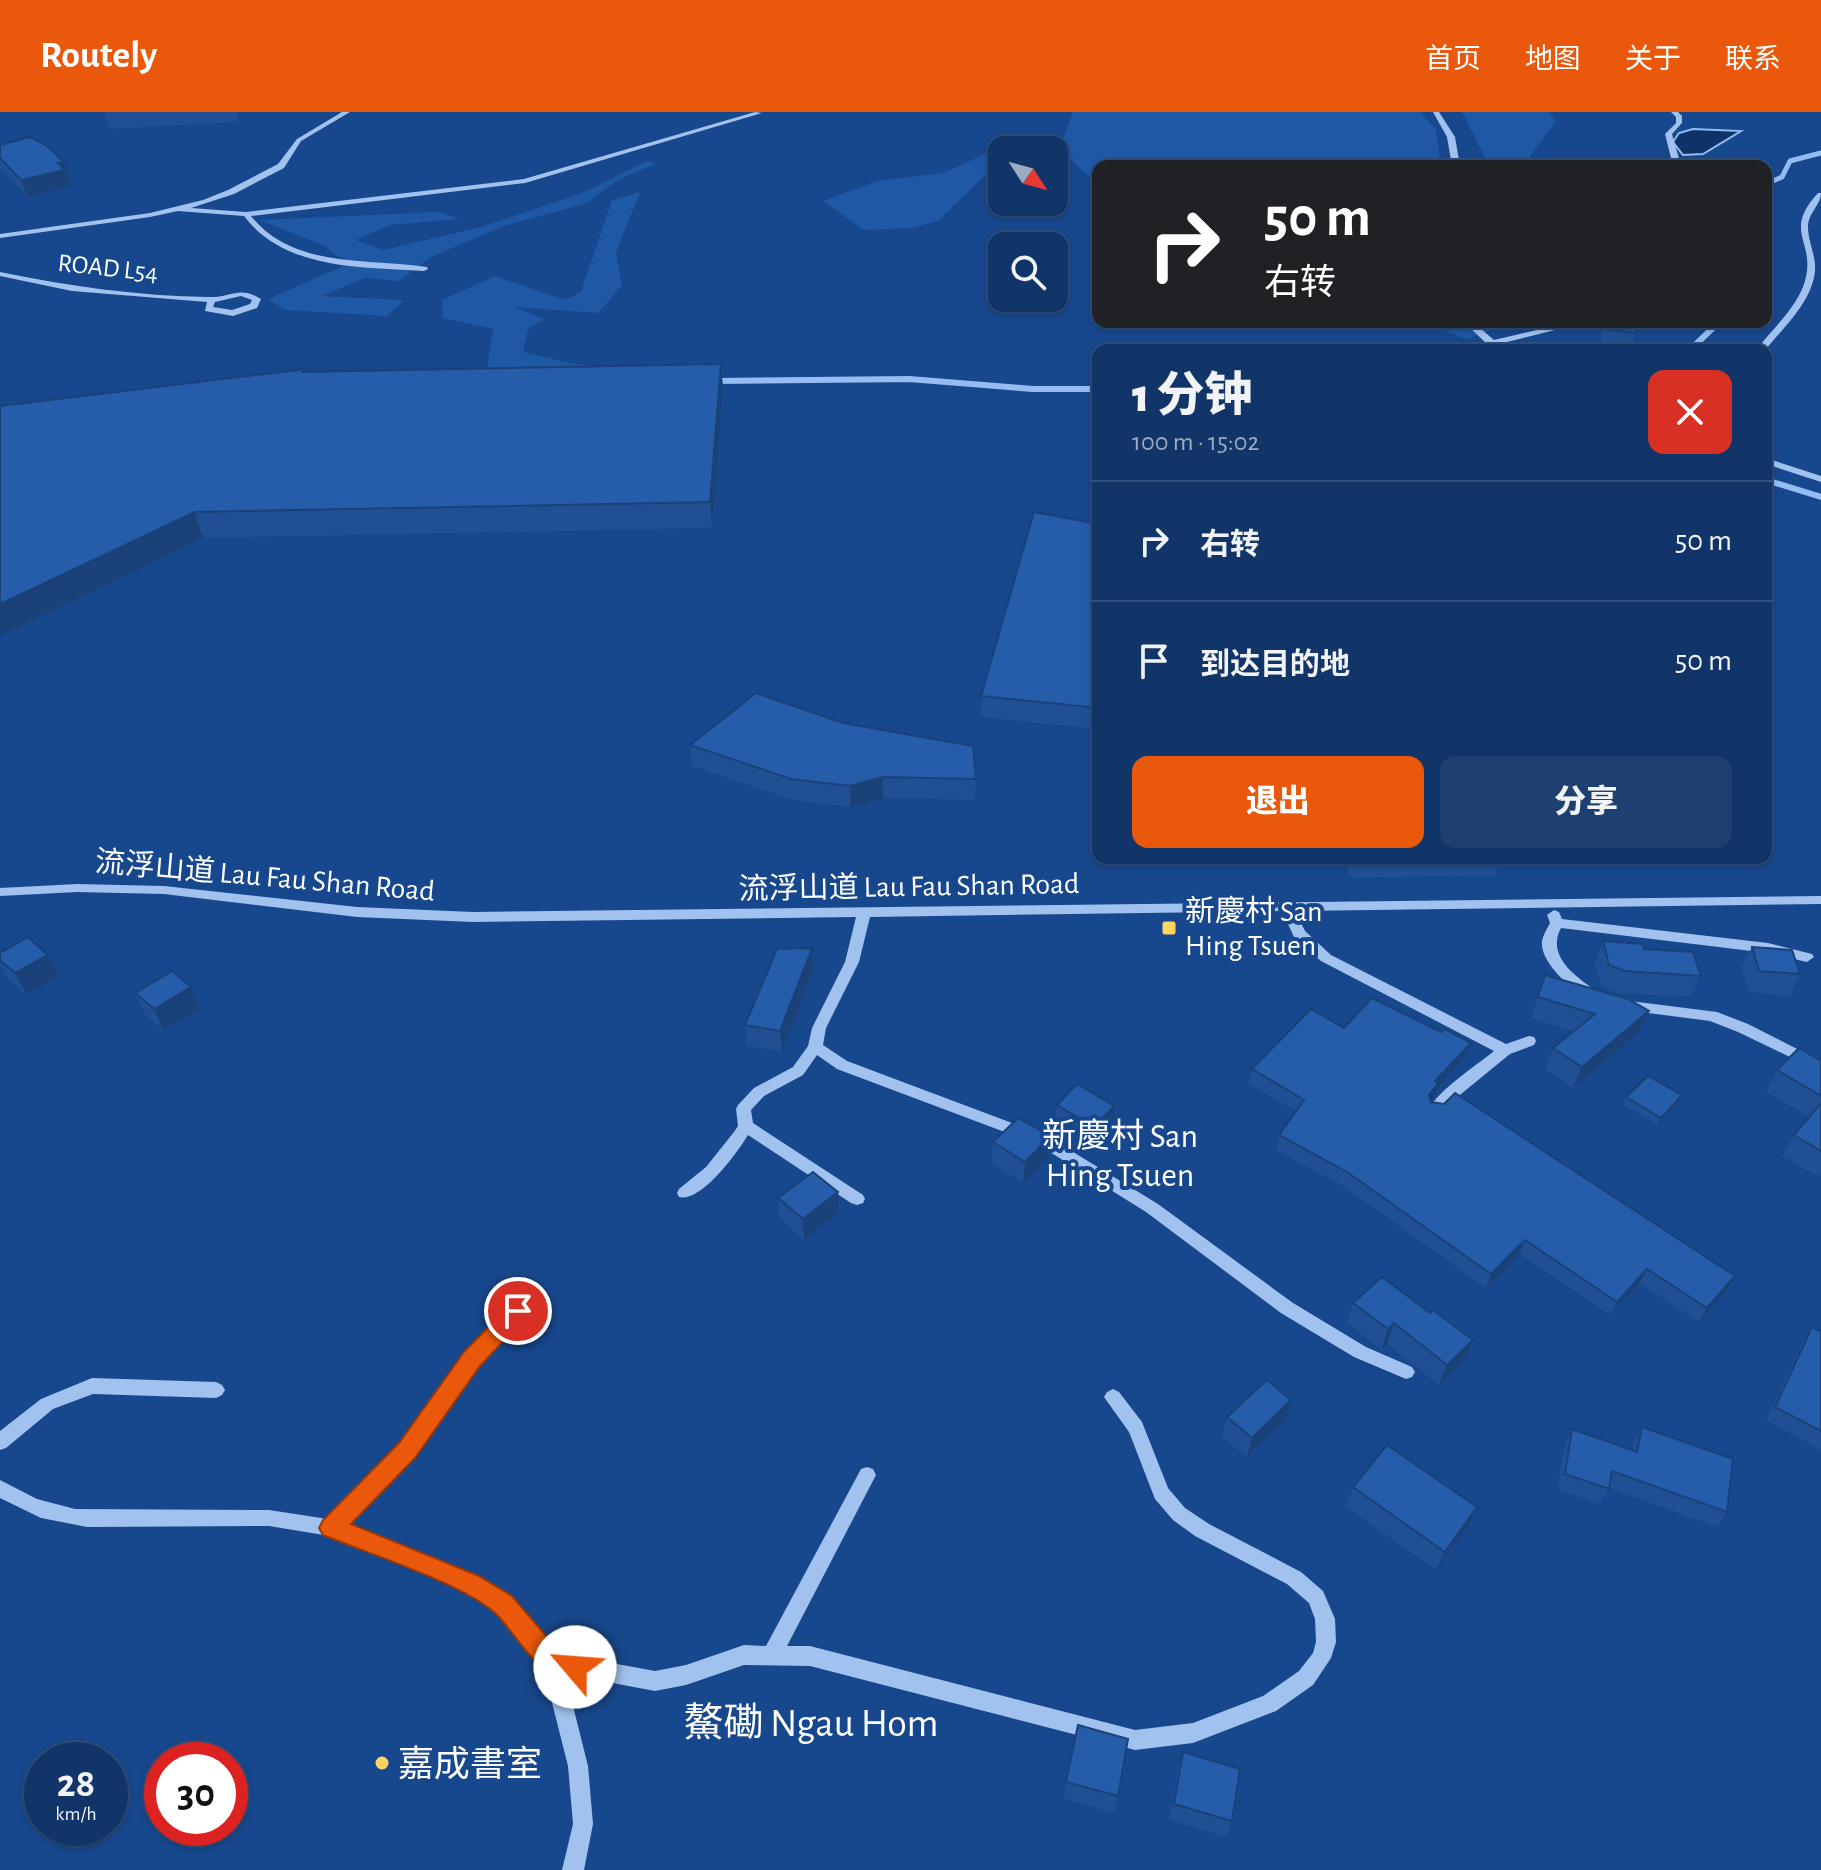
<!DOCTYPE html>
<html lang="zh">
<meta charset="utf-8">
<style>
body{margin:0;font-family:"Alegreya Sans","Noto Sans SC",sans-serif;background:#1e4071;color:#f1f3f6;height:100vh;display:flex;flex-direction:column;font-size:30px;white-space:nowrap}
*{box-sizing:border-box;margin:0}
p{font-size:26px;color:#9cabc0}
.icon{flex:none;width:44px;height:44px;fill:none;stroke:currentColor;stroke-width:2;stroke-linecap:round;stroke-linejoin:round}
.map{position:relative;flex:1;overflow:hidden}
.side{position:absolute;left:1092px;top:232px;width:680px;height:520px;display:flex;flex-direction:column;background:#113569;border-radius:16px;box-shadow:0 2px 6px #0004,0 0 0 2px #30507d}
.side>*{flex:none}
.hud{position:absolute;left:1092px;top:48px;width:680px;height:168px;border-radius:16px;box-shadow:0 2px 6px #0004,0 0 0 2px #30507d;background:#202124;color:#fff;overflow:hidden}
.needle{width:52px;rotate:126deg}
.fabs{position:absolute;left:988px;top:24px;display:grid;gap:16px}
.fabs a{display:grid;place-items:center;width:80px;height:80px;border-radius:16px;background:#113569;box-shadow:0 2px 6px #0004,0 0 0 2px #30507d;font-size:40px}
.speed{position:absolute;left:24px;top:1630px;display:flex;gap:16px;font-size:40px;font-weight:700;text-align:center}
.speed>*{display:grid;place-content:center;width:104px;height:104px;border-radius:50%;background:#113569;box-shadow:0 2px 6px #0004,0 0 0 2px #30507d;line-height:1}
.speed small{font-size:20px;font-weight:400}
.speed .limit{border:12px solid #d22;background:#fff;color:#111}
.pin{position:absolute;display:grid;place-items:center;width:68px;height:68px;color:#fff;margin:-34px;border:4px solid #fff;border-radius:50%;box-shadow:0 2px 8px #0007}
.me{position:absolute;width:88px;margin:-44px;rotate:297deg;stroke-linejoin:round;filter:drop-shadow(0 0 6px #0008)}
.turn{display:flex;align-items:center;gap:28px;height:168px;padding:0 40px;font-size:36px}
.turn .icon{width:104px;height:104px;stroke-width:2.5}
.turn b{display:block;font-size:56px;line-height:68px}
.round{display:grid;place-items:center;flex:none;width:84px;height:84px;border-radius:16px;background:#1e4071}
.summary{display:flex;align-items:center;justify-content:space-between;height:136px;padding:0 40px}
h1{font-size:48px;font-weight:800;line-height:60px}
.primary-button{display:flex;gap:16px;margin-top:auto;padding:16px 40px}
.primary-button a{flex:1;height:92px;border-radius:16px;background:#ea580c;color:#fff;font-size:32px;font-weight:800;line-height:92px;text-align:center}
.primary-button a+a{background:#1e4071;color:#f1f3f6}
ul{padding:0;list-style:none}
li{display:flex;align-items:center;gap:24px;height:120px;padding:0 40px;border-top:2px solid #30507d}
li div{flex:1}
li b{display:block;font-size:30px}
li em{font-style:normal}
header{display:flex;align-items:center;gap:48px;box-sizing:border-box;height:112px;padding:0 40px;background:#ea580c;color:#fff}
header strong{font-size:38px}
nav{display:flex;gap:44px;margin-inline-start:auto;font-size:28px}
.map>svg:first-child{display:block}
.green{fill:#1f58a5}
.water{fill:#0e3369;stroke:#93bcf2;stroke-width:2}
.lines{fill:none;stroke-linecap:round;stroke-linejoin:round}
.stream-far1{stroke:#93bcf2;stroke-width:5}
.stream{stroke:#93bcf2;stroke-width:6}
.minor{fill:#a1c2ef;fill-rule:evenodd}
.wall{fill:#205093}
.shaded-wall{fill:#1a4178}
.building{fill:#255dab;stroke:#1a4178;stroke-width:2}
.route{fill:#ea580c;stroke:#983908;stroke-width:2}
.poi-dot{fill:#ffd55f;stroke:#17478c;stroke-width:3}
.labels{text-anchor:middle;stroke-width:8;stroke-linejoin:round;paint-order:stroke}
.far-street-label{font-size:26px;fill:#fff;stroke:#17478c}
.street-label{font-size:30px;fill:#fff;stroke:#17478c}
.poi-label{font-size:30px;fill:#fff;stroke:#17478c;text-anchor:start}
.quarter-label{font-size:34px;fill:#fff;stroke:#17478c}
.near-poi-label{font-size:36px;fill:#fff;stroke:#17478c;text-anchor:start}
.near-quarter-label{font-size:40px;fill:#fff;stroke:#17478c}
</style>
<header>
<strong>Routely</strong>
<nav><a>首页</a><a>地图</a><a>关于</a><a>联系</a></nav>
</header>
<div class="map">
<svg width="1821" height="1758" viewBox="0 0 1821 1758">
<rect width="100%" height="100%" fill="#17478c"/>
<g class="green">
<polygon points="1073,0 1421,0 1436,18 1441,54 1098,54 1098,73 1059,37"/>
<polygon points="1462,0 1549,0 1556,9 1523,54 1489,54"/>
<polygon points="1008,32 1034,33 1026,38 1002,38 1002,52 987,61 938,109 912,116 864,118 823,89 877,69 943,61"/>
<polygon points="647,49 656,52 620,67 584,92 504,114 431,145 399,169 365,166 322,184 404,188 387,204 285,198 268,187 343,154 369,155 335,143 325,134 259,108 438,100 460,107 390,113 356,128 383,138 481,115 585,80"/>
<polygon points="640,80 616,141 622,174 598,201 515,195 543,207 528,218 523,240 570,251 639,261 485,269 493,217 443,206 442,188 495,164 565,188 581,180 612,88"/>
<polygon points="1421,210 1486,210 1498,215 1467,227"/>
</g>
<polygon class="water" points="1693,17 1741,19 1703,42 1683,43 1673,30 1679,21"/>
<g class="lines">
<g class="stream-far1">
<polyline points="1766,72 1782,65 1790,49 1821,41"/>
<polyline points="1716,213 1719,210"/>
</g>
<g class="stream">
<polyline points="1690,238 1718,211"/>
<polyline points="713,269 909,267 1033,277 1098,277"/>
<polyline points="1766,368 1821,385"/>
</g>
<g class="minor">
<path d="M342,0h8l-49,29 -17,27 -50,26 -43,14 55,4 278,-33 231,-67 7,1 -237,70 -274,33c42,53 116,42 176,51l1,2 -4,2c-63,-4 -139,-1 -180,-55l-66,-5 -28,6 -150,21v-4l150,-21 53,-13 25,-10 50,-26 19,-25z"/>
<polygon points="1433,0 1439,0 1455,25 1460,54 1452,54 1447,25"/>
<polygon points="1671,0 1678,0 1682,4 1682,11 1672,22 1681,54 1673,54 1665,22 1676,11 1676,5"/>
<path d="M1818,81h3c0,12 -13,20 -13,34 0,13 6,25 7,37 2,33 -31,63 -50,86h-9c17,-22 44,-45 50,-73 8,-37 -23,-46 12,-84z"/>
<path d="M0,160c68,14 138,24 208,25 23,1 31,-12 53,2l-4,9 -24,8 -28,-5 2,-9 -135,-11 -72,-15zM241,184l11,4 -2,4 -18,6 -19,-3 2,-5z"/>
<polygon points="1464,210 1473,210 1494,228 1572,210 1587,210 1499,232 1502,235 1498,238 1488,233"/>
<polygon points="1766,346 1821,364 1821,370 1766,352"/>
<path d="M77,772l87,2 193,21 116,5 1348,-16v8l-526,7 10,20 26,24 175,89 23,-8 5,1 2,4 -2,4 -24,9 -60,49 -11,12h-10l-2,-4c15,-24 45,-42 67,-60l-173,-90 -27,-24 -12,-26 -412,6 -11,45 -33,66 -3,17 24,16 200,75 111,68 135,99 73,44 46,20 3,5 -3,5 -6,2 -52,-22 -73,-44 -135,-101 -109,-68 -200,-75 -20,-14 -14,20 -39,21 -13,14 2,13 110,72 2,4 -2,4 -6,2 -6,-2 -103,-68c-10,17 -47,68 -69,62l-2,-4 2,-4 27,-22 28,-35 4,-6 -2,-17 2,-4 16,-17 39,-21 15,-21 4,-18 33,-66 11,-45 -383,5 -116,-5 -193,-23 -87,-2 -77,4v-8z"/>
<path d="M1554,798l5,2 3,7 206,24 44,11 2,3 -7,5 -39,-9 -207,-25c-15,28 14,48 35,63l2,4 -7,5c-17,-7 -52,-38 -49,-59 1,-6 5,-12 8,-18l-3,-8z"/>
<polygon points="1630,889 1717,900 1748,912 1821,949 1821,960 1738,920 1710,909 1625,898 1623,894"/>
<polygon points="518,1192 524,1194 526,1199 524,1204 478,1252 413,1344 346,1413 477,1466 510,1486 557,1541 655,1559 686,1553 744,1533 766,1534 861,1357 867,1355 873,1357 876,1363 787,1534 810,1534 1135,1618 1193,1611 1263,1584 1299,1559 1313,1541 1316,1530 1315,1507 1309,1491 1287,1472 1195,1424 1173,1408 1155,1387 1129,1320 1104,1285 1107,1280 1113,1277 1119,1280 1142,1310 1168,1376 1185,1396 1209,1412 1301,1460 1323,1479 1335,1507 1336,1530 1331,1546 1313,1573 1276,1599 1193,1631 1135,1638 810,1554 744,1553 686,1573 655,1579 565,1562 588,1654 593,1712 584,1758 562,1758 573,1712 568,1654 543,1555 496,1498 463,1478 330,1424 269,1414 87,1415 41,1406 0,1386 0,1368 37,1387 75,1397 269,1398 328,1407 401,1332 466,1242 512,1194"/>
<polygon points="92,1266 216,1270 222,1273 225,1278 222,1283 216,1286 93,1282 53,1297 6,1336 0,1338 0,1319 41,1287"/>
</g>
</g>
<g class="wall">
<polygon points="106,0 237,0 237,10 110,17 105,1"/>
<polygon points="0,33 70,67 68,67 71,75 27,84 0,56"/>
<polygon points="1603,210 1637,210 1636,221 1632,233 1601,229"/>
<polygon points="721,252 723,277 712,416 203,426 0,524 306,260"/>
<polygon points="1098,412 1098,617 980,605 981,584"/>
<polygon points="690,633 976,667 975,688 883,686 850,695 793,688 693,654"/>
<polygon points="1345,746 1500,746 1495,763 1349,766"/>
<polygon points="1603,829 1644,837 1701,864 1691,885 1616,881 1601,874 1595,851"/>
<polygon points="1752,835 1800,862 1789,884 1749,880 1741,856"/>
<polygon points="0,841 59,864 26,882 6,865 0,852"/>
<polygon points="813,858 782,940 747,934 745,913"/>
<polygon points="1545,863 1649,899 1639,920 1573,976 1545,957 1553,936 1574,920 1531,906"/>
<polygon points="191,875 200,897 163,918 145,902 135,881"/>
<polygon points="1466,945 1437,977 1434,985 1431,989 1735,1164 1727,1178 1699,1210 1640,1171 1610,1203 1520,1142 1486,1176 1343,1074 1276,1038 1279,1023 1296,999 1249,972 1252,957"/>
<polygon points="1821,949 1821,1062 1818,1065 1782,1044 1794,1023 1809,1005 1766,980 1777,958"/>
<polygon points="1626,985 1678,991 1657,1013 1623,992"/>
<polygon points="1057,993 1112,1015 1091,1036 1055,1014"/>
<polygon points="993,1030 1049,1045 1023,1071 992,1051"/>
<polygon points="838,1080 839,1101 804,1128 780,1107 778,1086"/>
<polygon points="1353,1191 1465,1248 1439,1273 1387,1232 1381,1238 1347,1211"/>
<polygon points="1812,1215 1821,1220 1821,1338 1766,1308 1803,1229"/>
<polygon points="1227,1305 1285,1308 1247,1345 1222,1325"/>
<polygon points="1642,1315 1727,1400 1717,1415 1609,1376 1600,1392 1557,1377 1565,1333 1572,1317 1632,1338 1633,1331"/>
<polygon points="1353,1375 1477,1395 1468,1414 1436,1458 1346,1395"/>
<polygon points="1183,1640 1232,1709 1226,1725 1169,1708 1178,1657"/>
<polygon points="1066,1670 1118,1684 1114,1701 1064,1687"/>
</g>
<g class="shaded-wall">
<polygon points="64,50 70,67 68,67 71,75 27,84 21,68 58,51"/>
<polygon points="721,252 723,277 712,416 710,390"/>
<polygon points="195,400 203,426 0,524 0,492"/>
<polygon points="883,665 883,686 850,695 850,674"/>
<polygon points="812,836 813,858 782,940 780,919"/>
<polygon points="48,843 59,864 26,882 15,861"/>
<polygon points="191,875 200,897 163,918 154,897"/>
<polygon points="1649,899 1639,920 1573,976 1582,955"/>
<polygon points="1471,931 1466,945 1437,977 1434,985 1425,997 1435,969"/>
<polygon points="1682,983 1678,991 1657,1013 1661,1006"/>
<polygon points="1114,994 1112,1015 1091,1036 1094,1015"/>
<polygon points="1051,1024 1049,1045 1023,1071 1025,1050"/>
<polygon points="838,1080 839,1101 804,1128 803,1107"/>
<polygon points="1525,1128 1520,1142 1486,1176 1491,1162"/>
<polygon points="1647,1157 1640,1171 1610,1203 1617,1190"/>
<polygon points="1735,1164 1727,1178 1699,1210 1707,1196"/>
<polygon points="1394,1211 1387,1232 1381,1238 1388,1217"/>
<polygon points="1473,1228 1465,1248 1439,1273 1447,1253"/>
<polygon points="1291,1288 1285,1308 1247,1345 1252,1326"/>
<polygon points="1477,1395 1468,1414 1436,1458 1445,1440"/>
</g>
<g class="building">
<polygon points="30,25 46,33 64,50 58,51 65,58 21,68 0,46 0,33"/>
<polygon points="1605,210 1637,210 1636,221 1604,217"/>
<polygon points="721,252 710,390 195,400 0,492 0,294 306,257 303,260"/>
<polygon points="1034,400 1098,412 1098,596 981,584"/>
<polygon points="756,581 843,611 973,634 976,667 883,665 850,674 791,667 690,633"/>
<polygon points="28,825 48,843 15,861 0,848 0,841"/>
<polygon points="1603,829 1643,832 1644,837 1693,840 1701,864 1625,859 1609,853"/>
<polygon points="1752,835 1792,838 1800,862 1759,859"/>
<polygon points="812,836 780,919 745,913 777,837"/>
<polygon points="172,859 191,875 154,897 135,881"/>
<polygon points="1545,863 1628,887 1649,899 1582,955 1553,936 1595,902 1538,885"/>
<polygon points="1372,886 1441,920 1445,917 1471,931 1435,969 1438,971 1429,983 1431,990 1444,992 1455,981 1735,1164 1707,1196 1647,1157 1617,1190 1525,1128 1491,1162 1347,1060 1279,1023 1304,988 1252,957 1311,897 1344,916"/>
<polygon points="1799,936 1821,949 1821,984 1777,958"/>
<polygon points="1648,964 1682,983 1661,1006 1626,985"/>
<polygon points="1077,972 1114,994 1094,1015 1057,993"/>
<polygon points="1821,991 1821,1039 1794,1023"/>
<polygon points="1018,1006 1051,1024 1025,1050 993,1030"/>
<polygon points="813,1060 838,1080 803,1107 778,1086"/>
<polygon points="1382,1165 1430,1201 1433,1198 1473,1228 1447,1253 1394,1211 1388,1217 1353,1191"/>
<polygon points="1812,1215 1821,1220 1821,1319 1775,1295"/>
<polygon points="1267,1268 1291,1288 1252,1326 1227,1305"/>
<polygon points="1642,1315 1733,1347 1727,1400 1612,1359 1609,1377 1565,1362 1572,1317 1637,1340"/>
<polygon points="1387,1333 1477,1395 1445,1440 1353,1375"/>
<polygon points="1078,1613 1128,1627 1118,1684 1066,1670"/>
<polygon points="1183,1640 1240,1657 1232,1709 1174,1692"/>
</g>
<path class="route" d="M518,1190l8,2 3,7 -3,6 -46,49 -65,92 -64,66 128,52 33,20 47,55 25,7 4,9 -4,9c-41,16 -64,-39 -88,-62 -31,-30 -130,-61 -173,-79l-4,-7 4,-8 76,-77 65,-91 47,-48z"/>
<g class="poi-dot">
<rect x="1161" y="808" width="16" height="16" rx="4"/>
<circle cx="382" cy="1651" r="8"/>
</g>
<g class="labels">
<g class="far-street-label">
<text transform="translate(108 155) rotate(6)" y="9">ROAD L54</text>
</g>
<g class="street-label">
<text transform="translate(265 764) rotate(5)" y="10">流浮山道 Lau Fau Shan Road</text>
<text transform="translate(909 774) rotate(-1)" y="10">流浮山道 Lau Fau Shan Road</text>
</g>
<g class="poi-label">
<text x="1185" y="809">新慶村 San<tspan x="1185" dy="34">Hing Tsuen</tspan></text>
</g>
<g class="quarter-label">
<text x="1120" y="1035">新慶村 San<tspan x="1120" dy="39">Hing Tsuen</tspan></text>
</g>
<g class="near-poi-label">
<text x="398" y="1664">嘉成書室</text>
</g>
<g class="near-quarter-label">
<text x="811" y="1624">鰲磡 Ngau Hom</text>
</g>
</g>
</svg>
<div class="fabs">
<a><svg class="needle" viewBox="-14 -14 28 28"><path d="M0-13l5 13h-10z" fill="#e53935"/><path d="M0 13l5-13h-10z" fill="#9cabc0"/></svg></a>
<a><svg class="icon" aria-label="search" viewBox="0 0 24 24"><circle cx="10" cy="10" r="6"/><path d="M15 15l6 6"/></svg></a>
</div>
<div class="speed"><div>28<small>km/h</small></div><div class="limit">30</div></div>
<div class="pin" style="left:518px;top:1199px;background:#d93025"><svg class="icon" aria-label="arrive" viewBox="0 0 24 24"><path d="M6 21V4h12l-3 4 3 4H6"/></svg></div>
<svg class="me" style="left:575px;top:1555px" viewBox="-20 -20 40 40"><circle r="19" fill="#fff"/><path d="M0-13L10 11 0 6-10 11z" fill="#ea580c"/></svg>
<div class="hud">
<div class="turn"><svg class="icon" aria-label="right" viewBox="0 0 24 24"><path d="M7 20v-9h11M14 6l5 5-5 5"/></svg><div><b>50 m</b>右转</div></div>
</div>
<section class="side">
<div class="summary"><div><h1>1 分钟</h1><p>100 m · 15:02</p></div><a class="round" style="background:#d93025;color:#fff"><svg class="icon" aria-label="close" viewBox="0 0 24 24"><path d="M6 6l12 12M18 6L6 18"/></svg></a></div>
<ul>
<li><svg class="icon" aria-label="right" viewBox="0 0 24 24"><path d="M7 20v-9h11M14 6l5 5-5 5"/></svg><div><b>右转</b></div><em>50 m</em></li>
<li><svg class="icon" aria-label="arrive" viewBox="0 0 24 24"><path d="M6 21V4h12l-3 4 3 4H6"/></svg><div><b>到达目的地</b></div><em>50 m</em></li>
</ul>
<div class="primary-button"><a>退出</a><a>分享</a></div>
</section>
</div>
